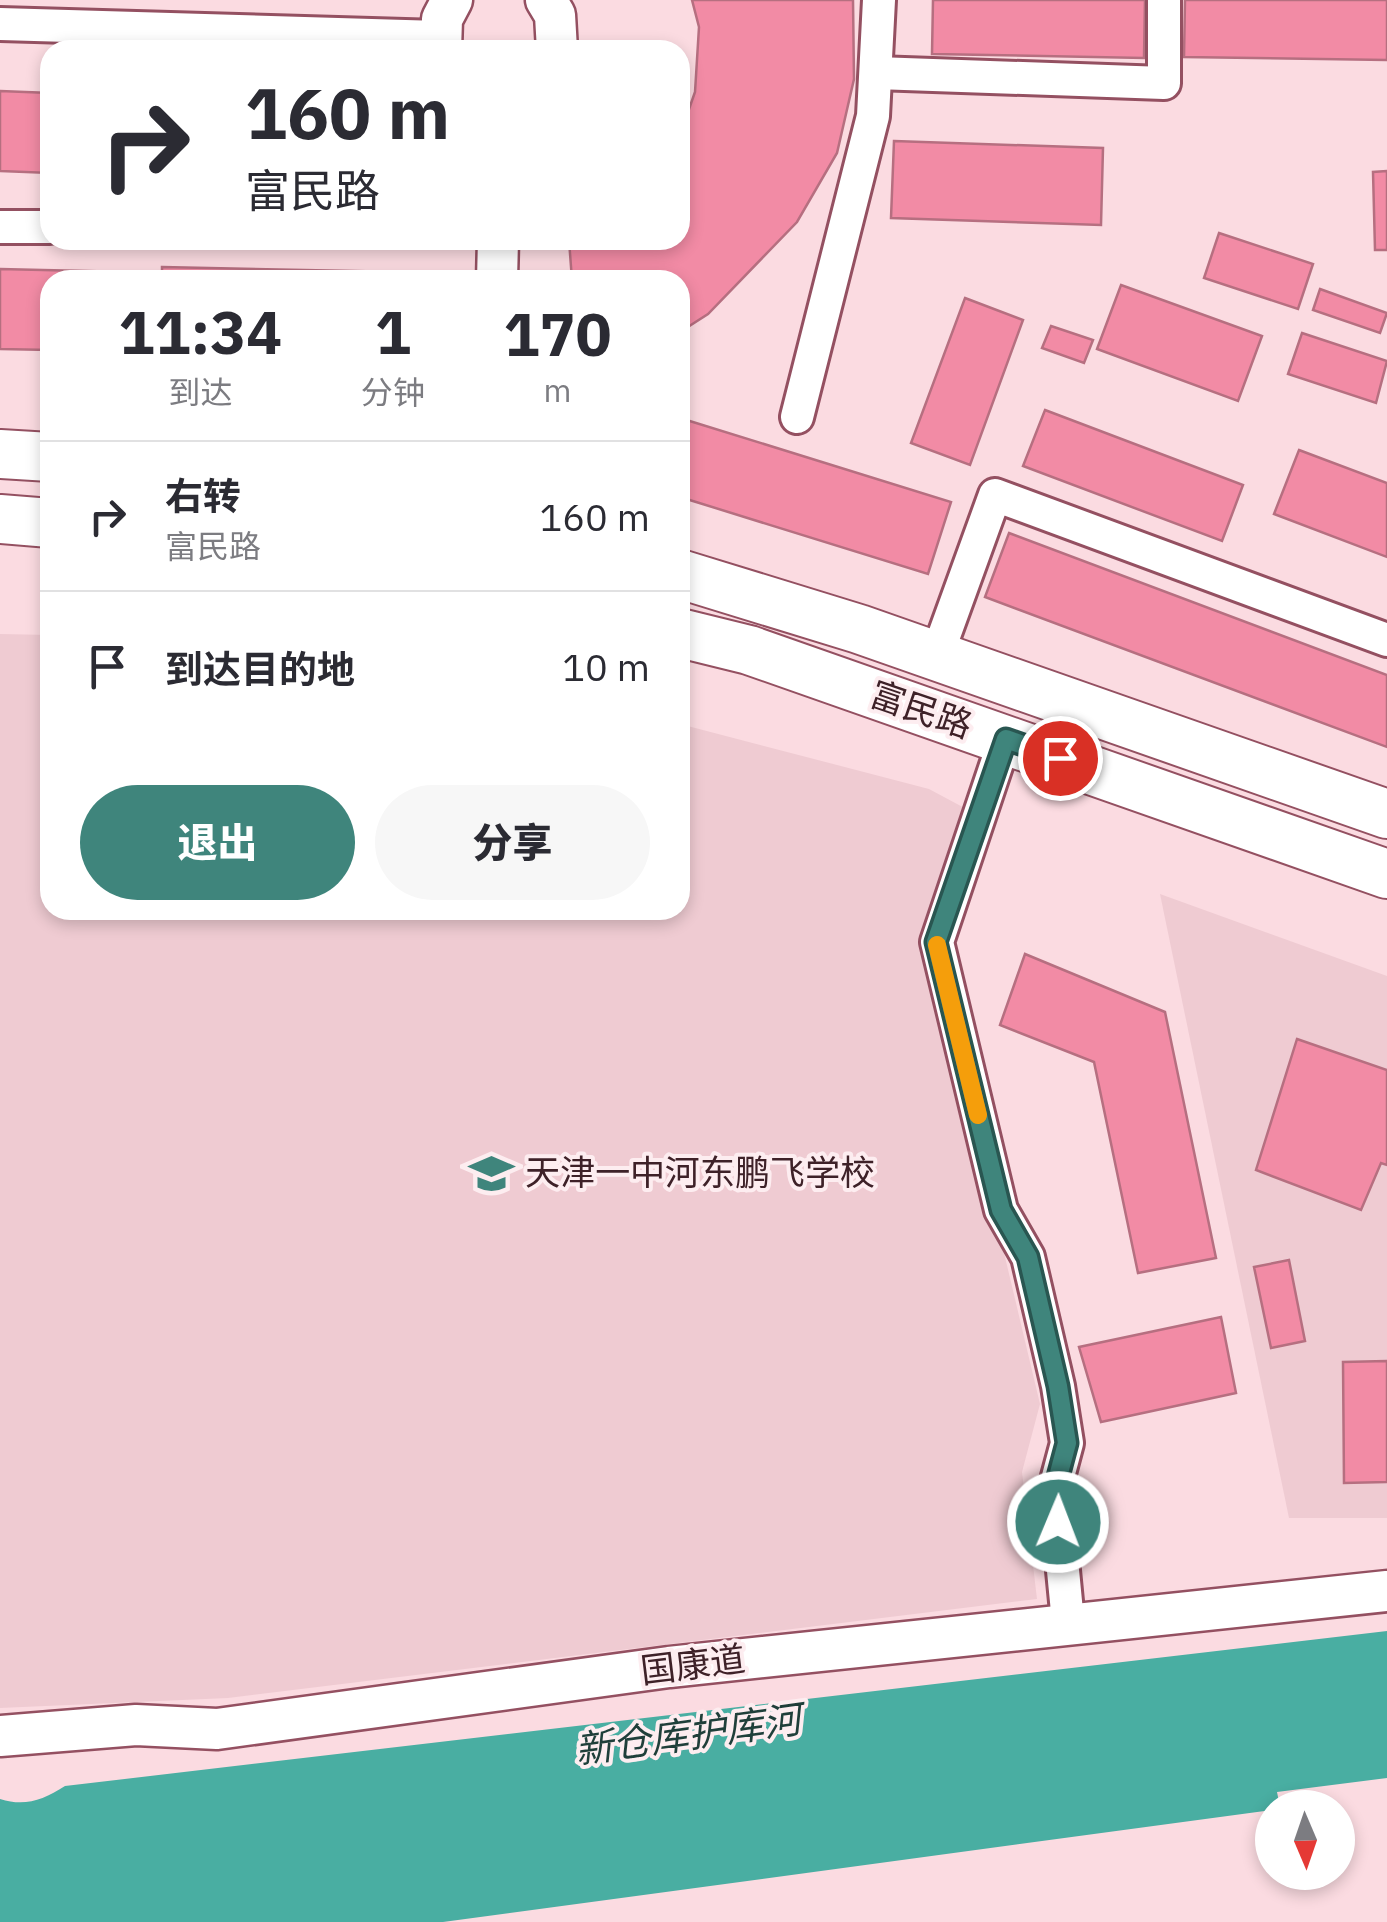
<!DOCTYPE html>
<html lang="zh">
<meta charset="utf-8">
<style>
body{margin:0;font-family:"IBM Plex Sans","Noto Sans SC",sans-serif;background:#f7f7f7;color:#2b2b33;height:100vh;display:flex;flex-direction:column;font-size:38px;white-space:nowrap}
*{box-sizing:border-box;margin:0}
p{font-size:32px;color:#7c7c81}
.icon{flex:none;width:55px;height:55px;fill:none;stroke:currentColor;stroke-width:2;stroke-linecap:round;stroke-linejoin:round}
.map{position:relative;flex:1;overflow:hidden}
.side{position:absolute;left:40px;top:270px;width:650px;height:650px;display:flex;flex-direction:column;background:#fff;border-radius:30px;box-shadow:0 5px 15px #0003}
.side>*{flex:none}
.top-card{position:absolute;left:40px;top:40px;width:650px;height:210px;border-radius:30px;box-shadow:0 5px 15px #0003;background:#fff;color:#2b2b33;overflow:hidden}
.needle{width:65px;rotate:178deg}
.buttons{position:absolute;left:1255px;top:1790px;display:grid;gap:20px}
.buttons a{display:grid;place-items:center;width:100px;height:100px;border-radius:50%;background:#fff;box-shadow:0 5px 15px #0003;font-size:50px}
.pin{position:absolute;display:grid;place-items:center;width:85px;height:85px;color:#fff;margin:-42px;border:5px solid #fff;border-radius:50%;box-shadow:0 2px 10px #0007}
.me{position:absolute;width:110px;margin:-55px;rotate:1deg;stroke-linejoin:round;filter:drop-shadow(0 0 8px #0008)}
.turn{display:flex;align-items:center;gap:35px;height:210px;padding:0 40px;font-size:45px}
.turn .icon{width:130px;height:130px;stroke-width:2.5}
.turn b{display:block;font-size:70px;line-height:85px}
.eta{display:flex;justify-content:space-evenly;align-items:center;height:170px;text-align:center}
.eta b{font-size:60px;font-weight:800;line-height:70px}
.button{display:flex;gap:20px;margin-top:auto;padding:20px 40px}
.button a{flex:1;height:115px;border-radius:60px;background:#3f857c;color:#fff;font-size:40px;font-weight:800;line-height:115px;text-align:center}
.button a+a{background:#f7f7f7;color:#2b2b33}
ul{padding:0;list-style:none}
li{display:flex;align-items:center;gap:30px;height:150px;padding:0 40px;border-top:2px solid #e1e1e2}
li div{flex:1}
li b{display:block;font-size:38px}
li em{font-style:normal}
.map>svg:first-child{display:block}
.built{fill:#efcbd2}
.water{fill:#49aea2}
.building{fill:#f28ba5;stroke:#b66f80;stroke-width:2.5}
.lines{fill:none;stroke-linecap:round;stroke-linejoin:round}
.minor-casing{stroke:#945061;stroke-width:38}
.tertiary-casing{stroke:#945061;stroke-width:45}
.secondary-casing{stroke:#945061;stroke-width:52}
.minor{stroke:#fff;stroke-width:32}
.tertiary{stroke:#fff;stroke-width:40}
.secondary{stroke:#fff;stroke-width:48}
.route-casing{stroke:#295651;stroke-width:25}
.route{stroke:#3f857c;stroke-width:18}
.slow{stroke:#f59e0b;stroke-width:18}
.labels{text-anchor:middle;stroke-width:8;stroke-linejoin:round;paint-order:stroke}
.street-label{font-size:35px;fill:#3e2128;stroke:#fdedf0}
.poi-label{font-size:35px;fill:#3e2128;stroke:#fdedf0;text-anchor:start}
.water-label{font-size:38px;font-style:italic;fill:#1f3f3a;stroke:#fdedf0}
</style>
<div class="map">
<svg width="1387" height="1922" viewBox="0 0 1387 1922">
<rect width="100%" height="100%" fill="#fbdbe1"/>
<g class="built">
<polygon points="0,634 50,635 50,910 680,910 680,724 929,789 972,812 930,942 1040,1404 1022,1472 1037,1599 228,1698 0,1708"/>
<polygon points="1160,894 1387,976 1387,1518 1289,1518"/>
</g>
<path class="water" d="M1387,1631v147l-110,14 3,15 -8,3 -829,112h-443v-123c25,8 43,1 65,-13z"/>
<g class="building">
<polygon points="692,0 853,0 854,79 837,153 797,222 708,314 680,332 680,280 572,280 569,240 680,240 680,135 695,92 699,27"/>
<polygon points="933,0 1145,0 1144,58 932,54"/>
<polygon points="1185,0 1387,0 1387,60 1184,57"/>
<polygon points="0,91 50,93 50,173 0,171"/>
<polygon points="894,141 1103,148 1101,225 891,218"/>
<polygon points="1387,171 1387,250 1375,250 1373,172"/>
<polygon points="1219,233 1313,264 1298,309 1204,278"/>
<polygon points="162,267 402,272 402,280 162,280"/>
<polygon points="0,269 128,272 128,280 50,280 50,350 0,349"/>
<polygon points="1121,285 1262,336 1238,401 1097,349"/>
<polygon points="1320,289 1387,313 1380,333 1313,310"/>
<polygon points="965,298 1023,320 970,465 911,443"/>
<polygon points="1051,326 1093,340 1084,363 1042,348"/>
<polygon points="1302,333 1387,361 1376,403 1288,374"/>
<polygon points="1045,410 1243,485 1222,541 1023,466"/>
<polygon points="680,418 951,502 928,574 680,497"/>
<polygon points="1299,450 1387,483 1387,557 1274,514"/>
<polygon points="1009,533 1387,675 1387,747 985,597"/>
<polygon points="1025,954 1165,1012 1216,1258 1138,1273 1094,1062 1000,1025"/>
<polygon points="1297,1039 1387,1070 1387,1165 1381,1163 1361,1210 1256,1170"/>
<polygon points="1289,1260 1305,1341 1271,1348 1254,1267"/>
<polygon points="1221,1317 1236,1393 1101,1422 1079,1347"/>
<polygon points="1387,1361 1387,1482 1344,1483 1343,1362"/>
</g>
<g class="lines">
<defs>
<g id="minor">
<polyline points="0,24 439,37"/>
<polyline points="876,73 1164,83 1164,0"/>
<polyline points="0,227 50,227"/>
<polyline points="797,417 873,116 879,0"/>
<polyline points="937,655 995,495 1387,640"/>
<polyline points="1005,739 937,942 1001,1210 1028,1257 1058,1386 1067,1443 1055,1488 1068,1622"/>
</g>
<g id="tertiary">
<polyline points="546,0 555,15 557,50"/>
<polyline points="441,50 442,19 452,0"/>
<polyline points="497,280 498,240"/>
<polyline points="0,1736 136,1725 217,1729 669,1667 1387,1591"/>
</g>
<g id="secondary">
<polyline points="0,454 50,457"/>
<polyline points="0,519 50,523"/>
<polyline points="680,574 859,629 1387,814"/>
<polyline points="680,633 749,650 1387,874"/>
</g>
</defs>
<use href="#minor" class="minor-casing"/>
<use href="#tertiary" class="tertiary-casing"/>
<use href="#secondary" class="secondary-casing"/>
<use href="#minor" class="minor"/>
<use href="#tertiary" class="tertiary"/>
<use href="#secondary" class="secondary"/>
</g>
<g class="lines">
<defs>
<polyline id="route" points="1058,1522 1055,1488 1067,1443 1058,1386 1028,1257 1001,1210 936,942 1006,739 1060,758"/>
</defs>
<use href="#route" class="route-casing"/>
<use href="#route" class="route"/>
<polyline class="slow" points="937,945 978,1115"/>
</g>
<defs>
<symbol id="school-bare" viewBox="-9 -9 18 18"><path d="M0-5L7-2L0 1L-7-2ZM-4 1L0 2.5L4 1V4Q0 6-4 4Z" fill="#3f857c" stroke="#fdedf0" stroke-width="2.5" paint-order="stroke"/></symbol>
</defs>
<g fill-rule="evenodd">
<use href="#school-bare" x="460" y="1142" width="63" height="63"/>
</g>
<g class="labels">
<g class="street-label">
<text transform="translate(921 710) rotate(19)" y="12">富民路</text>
<text transform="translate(693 1665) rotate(-7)" y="12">国康道</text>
</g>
<g class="poi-label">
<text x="525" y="1185">天津一中河东鹏飞学校</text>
</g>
<g class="water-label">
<text transform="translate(688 1735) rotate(-8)" y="13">新仓库护库河</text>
</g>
</g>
</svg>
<div class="buttons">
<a><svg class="needle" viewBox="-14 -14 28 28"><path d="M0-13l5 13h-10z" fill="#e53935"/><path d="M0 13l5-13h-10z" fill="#7c7c81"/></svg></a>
</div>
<div class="pin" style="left:1060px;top:758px;background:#d93025"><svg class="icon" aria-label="arrive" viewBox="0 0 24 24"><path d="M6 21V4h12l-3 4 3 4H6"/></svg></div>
<svg class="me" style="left:1058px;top:1522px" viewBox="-20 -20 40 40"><circle r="17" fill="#3f857c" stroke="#fff" stroke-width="3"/><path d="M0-11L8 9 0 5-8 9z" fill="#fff"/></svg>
<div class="top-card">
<div class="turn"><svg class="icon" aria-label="right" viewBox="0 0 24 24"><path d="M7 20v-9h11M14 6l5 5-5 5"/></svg><div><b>160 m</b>富民路</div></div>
</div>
<section class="side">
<div class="eta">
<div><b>11:34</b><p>到达</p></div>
<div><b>1</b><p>分钟</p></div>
<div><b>170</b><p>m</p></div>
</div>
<ul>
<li><svg class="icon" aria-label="right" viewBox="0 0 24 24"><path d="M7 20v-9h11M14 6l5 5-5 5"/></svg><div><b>右转</b><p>富民路</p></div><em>160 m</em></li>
<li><svg class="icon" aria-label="arrive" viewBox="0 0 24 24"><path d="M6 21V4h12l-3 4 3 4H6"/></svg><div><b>到达目的地</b></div><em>10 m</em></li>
</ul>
<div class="button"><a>退出</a><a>分享</a></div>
</section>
</div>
